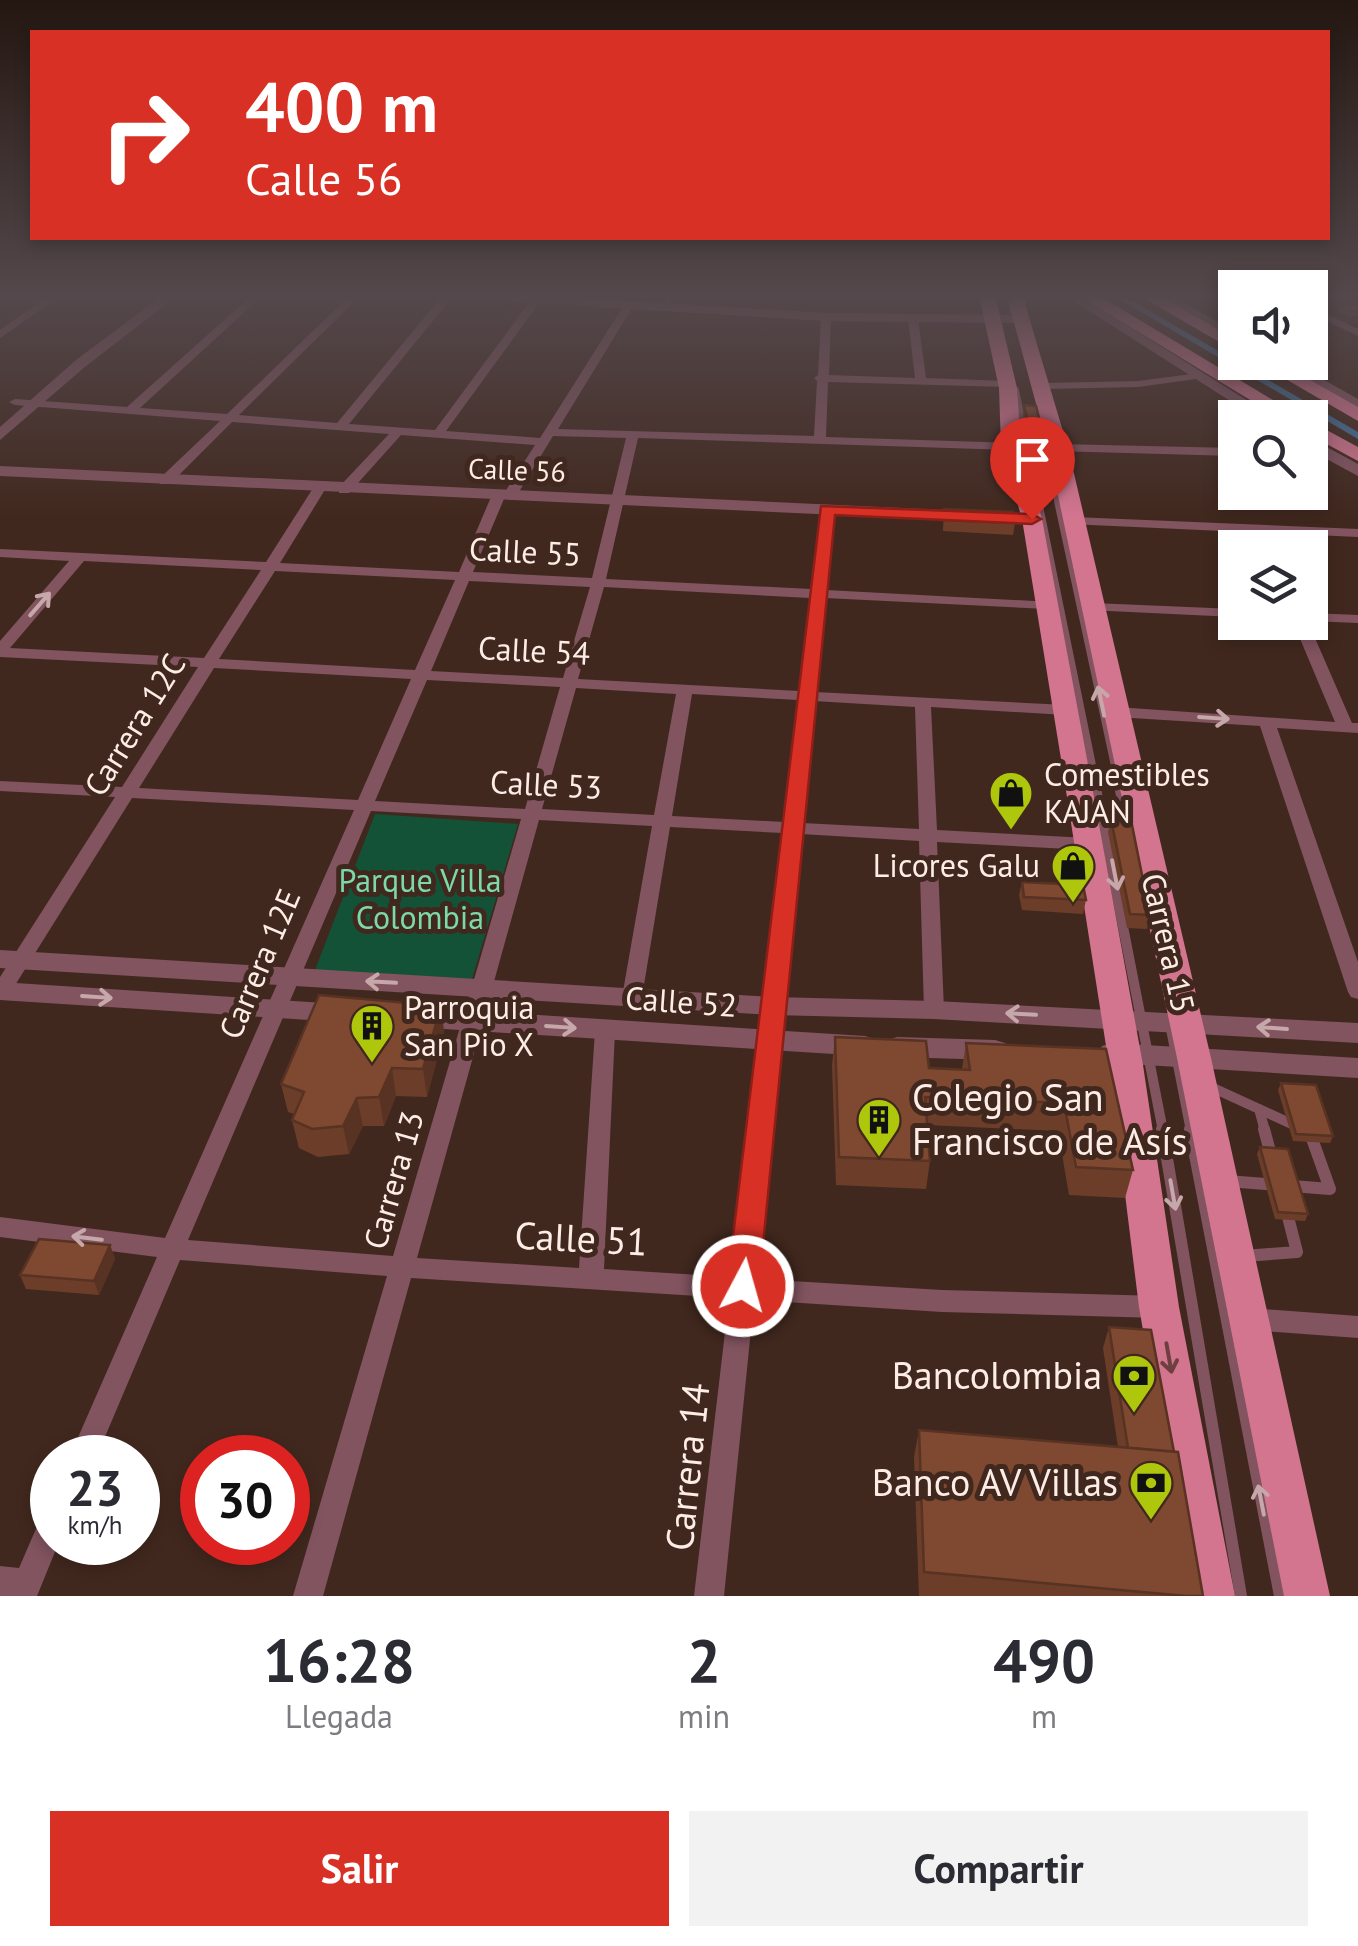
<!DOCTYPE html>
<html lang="es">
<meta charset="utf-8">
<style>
body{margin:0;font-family:"PT Sans",sans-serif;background:#f2f2f3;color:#2b2b33;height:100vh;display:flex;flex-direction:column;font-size:38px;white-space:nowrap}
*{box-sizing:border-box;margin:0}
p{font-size:32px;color:#7c7c81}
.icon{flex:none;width:55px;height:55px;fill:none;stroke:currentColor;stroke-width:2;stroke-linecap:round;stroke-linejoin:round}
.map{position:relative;height:1596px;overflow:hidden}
.sheet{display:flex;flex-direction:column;background:#fff;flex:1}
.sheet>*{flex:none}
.banner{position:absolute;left:30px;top:30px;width:1300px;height:210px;border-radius:0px;box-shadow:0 5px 15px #0003;background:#d93025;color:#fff;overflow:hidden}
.controls{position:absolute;left:1218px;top:270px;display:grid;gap:20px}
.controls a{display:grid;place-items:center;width:110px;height:110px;border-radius:0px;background:#fff;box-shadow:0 5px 15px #0003;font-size:50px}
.speed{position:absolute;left:30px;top:1435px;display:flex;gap:20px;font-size:50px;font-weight:700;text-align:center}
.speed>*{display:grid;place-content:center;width:130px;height:130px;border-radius:50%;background:#fff;box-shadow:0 5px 15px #0003;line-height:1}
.speed small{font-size:25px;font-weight:400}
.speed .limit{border:15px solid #d22;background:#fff;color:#111}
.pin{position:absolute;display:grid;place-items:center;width:85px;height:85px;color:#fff;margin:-102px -42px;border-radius:50% 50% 50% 0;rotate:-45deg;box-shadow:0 0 10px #0007}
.pin .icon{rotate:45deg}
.me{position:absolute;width:110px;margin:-55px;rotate:6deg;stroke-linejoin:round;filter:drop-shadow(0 0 8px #0008)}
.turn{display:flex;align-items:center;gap:35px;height:210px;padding:0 50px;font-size:45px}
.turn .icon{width:130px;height:130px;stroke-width:2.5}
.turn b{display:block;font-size:70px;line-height:85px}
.eta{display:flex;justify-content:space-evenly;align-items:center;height:170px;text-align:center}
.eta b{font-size:60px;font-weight:700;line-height:70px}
.button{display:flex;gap:20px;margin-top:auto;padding:20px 50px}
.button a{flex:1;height:115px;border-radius:0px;background:#d93025;color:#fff;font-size:40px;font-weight:700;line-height:115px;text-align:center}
.button a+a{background:#f2f2f3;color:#2b2b33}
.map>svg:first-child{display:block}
.green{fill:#145237}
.water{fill:#417099}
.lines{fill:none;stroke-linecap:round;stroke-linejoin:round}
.service-far3{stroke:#825460;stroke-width:6}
.service-far2{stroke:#825460;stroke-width:8}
.service-far1{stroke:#825460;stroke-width:10}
.service{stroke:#825460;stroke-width:12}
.minor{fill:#825460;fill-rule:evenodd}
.tertiary{fill:#825460;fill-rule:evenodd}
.primary{fill:#d47590;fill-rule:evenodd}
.wall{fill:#6c3e2a}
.shaded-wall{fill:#583222}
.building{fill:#7e4831;stroke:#583222;stroke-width:2.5}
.oneway{stroke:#c6a8aa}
.oneway2{stroke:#6d3f40}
.route{fill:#d93025;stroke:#8d1f18;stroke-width:2.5}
.labels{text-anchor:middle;stroke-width:10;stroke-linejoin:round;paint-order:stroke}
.far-street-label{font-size:28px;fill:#feede6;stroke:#41281e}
.street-label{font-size:32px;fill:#feede6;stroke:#41281e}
.poi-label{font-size:32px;fill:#feede6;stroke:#41281e;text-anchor:start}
.park-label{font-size:32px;fill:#7cd9a9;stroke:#41281e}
.near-poi-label{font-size:38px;fill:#feede6;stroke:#41281e;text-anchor:end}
.near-street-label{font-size:38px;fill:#feede6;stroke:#41281e}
</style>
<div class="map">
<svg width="1358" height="1596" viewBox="0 0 1358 1596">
<rect width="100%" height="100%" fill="#41281e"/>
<polygon class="green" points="375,814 518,824 472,979 315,970"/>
<polygon class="water" points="1112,295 1122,295 1358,432 1358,439"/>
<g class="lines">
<g class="service-far3">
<polyline points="1011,295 1012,311"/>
<polyline points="666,307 670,295"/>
<polyline points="1016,390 1039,504"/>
<polyline points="1040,418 1058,504"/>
</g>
<g class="service-far2">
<polyline points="1038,501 1094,775"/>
<polyline points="1058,501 1117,775"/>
</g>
<g class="service-far1">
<polyline points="1093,773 1163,1131"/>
<polyline points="1116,773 1124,809"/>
<polyline points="1170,1024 1191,1131"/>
<polyline points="1211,1087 1259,1109 1265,1131"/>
<polyline points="1259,1109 1296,1126"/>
</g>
<g class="service">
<polyline points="1162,1129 1241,1596"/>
<polyline points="1190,1129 1280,1596"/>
<polyline points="1264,1129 1272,1159"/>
<polyline points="1227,1181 1277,1185"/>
<polyline points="1292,1186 1330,1189 1310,1133"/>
<polyline points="1244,1256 1297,1252 1287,1213"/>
</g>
<g class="minor">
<polygon points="50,295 62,295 0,338 0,330"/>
<path d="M252,295h11l-123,113 87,6 123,-119h11l-122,120 98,8 106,-128h11l-105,129 86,6 98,-133 4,-1 5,3 -96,132 94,7 84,-133 5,-3 5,3 -76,124 256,7 3,-55 -3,-3 4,-3 3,-58 5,-3 5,3 -2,58 86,3 -7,-59 5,-3 5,3 8,59 81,3 6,3 -6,3 -179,-5 -2,55 189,6v6l-4,1 -373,-12 -32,141 205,10 9,-79 7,-4 7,4 -8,80 226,12 2,3 -7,4 -222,-11 -10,94 251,13 8,5 -8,5 -135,-8 6,123 152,8 9,6 -9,6 -152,-8 7,168 -3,5h-14l-3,-5 -5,-169 -118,-7 -45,445 186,11 217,6 9,3 4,8 -4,8 -9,3 -217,-6 -188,-12 -30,296h-30l35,-298 -318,-20 -88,318h-30l94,-320 -207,-16 -84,198h-27l88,-201 -157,-20v-20l165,21 189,-428 -222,-12 -125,200 -7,2v-23l115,-180 -115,-6v-10l122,6 76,-120 -198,-10v-16l69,-80 -69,-4v-8l266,13 49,-77 5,-1 6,4 -46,75 179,9 32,-75 7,-4 5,2 32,-50 -134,-10 -52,58h-10v-6l50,-53 -157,-12 -62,62h-10v-6l60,-57 -205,-16 -6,-3 6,-3 112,8zM553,436l73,2 -34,140 -119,-6 31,-73 10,1zM84,561l177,9 -57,88 -194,-10zM275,571l180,9 -40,90 -196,-11zM469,581l121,6 -27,91 -132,-7zM604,587l206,11 -11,93 -221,-12zM214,668l197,11 -53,121 -219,-12zM427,680l133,7 -35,122 -150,-8zM576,688l100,6 -22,121 -112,-6zM692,694l106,6 -14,122 -112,-6zM814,701l101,6 4,122 -117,-6zM371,811l150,8 -128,437 -205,-16zM539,820l113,6 -30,171 3,5h14l3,-5 28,-170 113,6 -52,444 -127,-8 11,-238 -3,-5 -7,-3 -7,3 -3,5 -16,237 -162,-10z"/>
<polygon points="1180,295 1207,295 1168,303 1163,300"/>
<polygon points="1310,306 1358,329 1358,336 1310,313"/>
<polygon points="1199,373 1205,376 1203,378 1138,387 1043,389 1037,386 1043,383 1138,381"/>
<polygon points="1058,444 1235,448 1235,456 1054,451 1052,448"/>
<polygon points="1074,517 1358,529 1358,537 1069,524 1069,518"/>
<polygon points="1093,603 1235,609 1235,617 1088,610 1086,607"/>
<polygon points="1310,613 1358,615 1358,623 1310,621"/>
<polygon points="1293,622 1308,622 1352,723 1358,723 1358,733 1277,728 1358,962 1358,999 1351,997 1348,992 1260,726 1116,717 1108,712 1116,707 1335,722"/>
<polygon points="1249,1308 1358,1316 1358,1338 1249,1330 1240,1327 1236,1319 1240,1311"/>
<polygon points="52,1511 52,1542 59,1542 37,1596 0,1596 0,1566 19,1568 42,1515"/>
</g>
<g class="tertiary">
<polygon points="163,295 178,295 86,366 0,440 0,427 76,360"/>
<polygon points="464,295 537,295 826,313 1022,315 1029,319 1022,323 826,321 470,299"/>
<polygon points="1064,295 1079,295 1275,418 1257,418"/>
<polygon points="1153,295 1169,295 1235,331 1235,341"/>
<polygon points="1274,362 1292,362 1358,399 1358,409"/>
<polygon points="1310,438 1358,464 1358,476 1310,450"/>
<polygon points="0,466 1032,514 1041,519 1032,524 0,476"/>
<polygon points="0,950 773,997 934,1001 1358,1023 1358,1043 934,1019 773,1015 0,968"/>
<polygon points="0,982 341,1004 350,1006 354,1013 350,1020 341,1022 0,1000"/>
<polygon points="413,1007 865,1036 875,1039 879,1046 875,1053 865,1056 413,1027 404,1024 400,1017 404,1010"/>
<polygon points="897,1037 995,1040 1005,1043 1009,1050 1005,1057 995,1060 897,1057 887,1054 883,1047 887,1040"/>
<polygon points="1112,1043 1358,1058 1358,1078 1112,1063 1102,1060 1098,1053 1102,1046"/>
</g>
<g class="primary">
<polygon points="979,295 995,295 1017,388 1021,446 1042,519 1087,759 1143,1065 1179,1307 1235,1596 1189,1596 1139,1307 1109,1065 1061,759 1022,519 1001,446 999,388"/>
<polygon points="1015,295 1031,295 1025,304 1068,448 1211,1058 1330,1596 1284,1596 1177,1058 1048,448 1009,304"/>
<polygon points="1078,295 1098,295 1303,418 1280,418"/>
<polygon points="1138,295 1158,295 1235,339 1235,351"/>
<polygon points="1256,362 1278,362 1358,407 1358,421"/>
<polygon points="1310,421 1358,447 1358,461 1310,435"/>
</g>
</g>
<g class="wall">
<polygon points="1340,306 1358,307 1358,315 1351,317 1339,311"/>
<polygon points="1024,405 1046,446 1044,457 1031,456 1023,416"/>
<polygon points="944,509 1015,523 1013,535 943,531"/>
<polygon points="1111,819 1150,915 1147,929 1127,928 1108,832"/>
<polygon points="1022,882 1086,900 1083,914 1022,910 1019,895"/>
<polygon points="441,1006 444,1033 427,1097 396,1096 384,1126 363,1126 349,1154 318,1157 299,1148 292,1120 294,1114 288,1112 281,1084"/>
<polygon points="835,1037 929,1068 962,1069 966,1043 1106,1049 1133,1170 1125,1198 1069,1195 1058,1131 927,1125 930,1161 926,1189 836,1185 832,1065"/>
<polygon points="1281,1083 1333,1136 1330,1143 1293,1141 1278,1090"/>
<polygon points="1260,1147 1308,1214 1305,1221 1275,1219 1257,1154"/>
<polygon points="110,1245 115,1259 99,1295 26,1289 20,1275"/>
<polygon points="1109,1327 1174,1452 1203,1596 919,1596 914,1457 919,1430 1118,1447 1103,1348"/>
</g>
<g class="shaded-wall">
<polygon points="441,1006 444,1033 427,1097 423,1069"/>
<polygon points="392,1068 396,1096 384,1126 379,1097"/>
<polygon points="357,1098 363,1126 349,1154 343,1126"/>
<polygon points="110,1245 115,1259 99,1295 94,1281"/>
</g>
<g class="building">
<polygon points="1351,304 1358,307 1358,311 1352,312 1340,306"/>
<polygon points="1024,405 1036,406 1046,446 1033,445"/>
<polygon points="944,509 1013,512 1015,523 944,520"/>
<polygon points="1111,819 1131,820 1150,915 1130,914"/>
<polygon points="1022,882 1083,885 1086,900 1024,897"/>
<polygon points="319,995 441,1006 423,1069 392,1068 379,1097 357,1098 343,1126 312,1129 292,1120 304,1092 281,1084"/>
<polygon points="835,1037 926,1041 929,1068 970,1070 966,1043 1106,1049 1133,1170 1076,1167 1064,1103 925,1097 930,1161 839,1157"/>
<polygon points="1281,1083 1316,1085 1333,1136 1296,1134"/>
<polygon points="1260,1147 1288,1149 1308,1214 1278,1212"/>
<polygon points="39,1239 110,1245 94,1281 20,1275"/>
<polygon points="1109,1327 1151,1330 1174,1452 1128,1448"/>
<polygon points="919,1430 1178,1452 1203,1596 1186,1596 924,1572"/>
</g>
<defs><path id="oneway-shaft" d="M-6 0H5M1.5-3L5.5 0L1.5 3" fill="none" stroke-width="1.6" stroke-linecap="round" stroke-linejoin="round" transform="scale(2.5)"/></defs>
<g class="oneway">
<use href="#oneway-shaft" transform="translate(40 604) rotate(-49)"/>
<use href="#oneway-shaft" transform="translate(1101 701) rotate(-102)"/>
<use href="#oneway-shaft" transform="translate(1214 718) rotate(4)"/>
<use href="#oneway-shaft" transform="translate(1115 875) rotate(79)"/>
<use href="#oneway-shaft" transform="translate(381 982) rotate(-177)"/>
<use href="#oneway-shaft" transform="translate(97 997) rotate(4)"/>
<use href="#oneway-shaft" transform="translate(1021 1014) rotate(-177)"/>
<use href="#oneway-shaft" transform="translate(561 1027) rotate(4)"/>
<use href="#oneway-shaft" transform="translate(1272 1028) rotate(-176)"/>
<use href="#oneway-shaft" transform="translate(1173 1195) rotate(80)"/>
<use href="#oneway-shaft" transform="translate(87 1238) rotate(-173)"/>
<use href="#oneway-shaft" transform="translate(1261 1500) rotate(-101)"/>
</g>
<use class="oneway2" href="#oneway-shaft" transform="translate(1169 1358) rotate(80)"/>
<linearGradient id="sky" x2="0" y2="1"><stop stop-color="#241610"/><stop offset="0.57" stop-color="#54484c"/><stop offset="1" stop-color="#54484c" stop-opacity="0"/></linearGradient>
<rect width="1358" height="519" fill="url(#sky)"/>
<polygon class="route" points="821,506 1032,514 1041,519 1032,524 835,515 759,1286 754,1295 743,1299 732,1295 727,1286"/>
<defs>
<symbol id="shop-pin" viewBox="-11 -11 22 30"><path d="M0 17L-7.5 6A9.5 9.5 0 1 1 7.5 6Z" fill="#aec60b" stroke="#41281e"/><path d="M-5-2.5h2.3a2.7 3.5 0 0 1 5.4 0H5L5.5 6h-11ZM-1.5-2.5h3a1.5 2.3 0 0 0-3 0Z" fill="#111"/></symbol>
<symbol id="building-pin" viewBox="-11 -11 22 30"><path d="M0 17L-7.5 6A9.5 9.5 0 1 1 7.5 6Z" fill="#aec60b" stroke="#41281e"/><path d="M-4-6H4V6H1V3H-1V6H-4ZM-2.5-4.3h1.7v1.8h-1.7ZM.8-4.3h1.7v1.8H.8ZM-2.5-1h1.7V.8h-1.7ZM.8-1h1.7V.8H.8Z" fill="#111"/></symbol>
<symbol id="bank-pin" viewBox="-11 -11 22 30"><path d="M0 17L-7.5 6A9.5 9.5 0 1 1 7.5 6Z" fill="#aec60b" stroke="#41281e"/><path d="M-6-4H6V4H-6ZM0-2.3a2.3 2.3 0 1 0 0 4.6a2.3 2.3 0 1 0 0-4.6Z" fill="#111"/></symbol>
</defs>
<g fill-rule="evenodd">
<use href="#shop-pin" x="986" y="768" width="50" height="68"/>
<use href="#shop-pin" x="1048" y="841" width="50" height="68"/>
<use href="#building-pin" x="347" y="1001" width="50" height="68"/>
<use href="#building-pin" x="854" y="1095" width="50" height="68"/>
<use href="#bank-pin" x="1109" y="1351" width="50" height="68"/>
<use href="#bank-pin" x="1126" y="1458" width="50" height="68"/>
</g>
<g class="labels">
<g class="far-street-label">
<text transform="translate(517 470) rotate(2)" y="10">Calle 56</text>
</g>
<g class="street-label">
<text transform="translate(525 552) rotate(3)" y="11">Calle 55</text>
<text transform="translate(534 651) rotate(3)" y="11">Calle 54</text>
<text transform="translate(135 725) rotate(-58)" y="11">Carrera 12C</text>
<text transform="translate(546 785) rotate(3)" y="11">Calle 53</text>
<text transform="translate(1168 943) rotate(77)" y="11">Carrera 15</text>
<text transform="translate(260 964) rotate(-67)" y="11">Carrera 12E</text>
<text transform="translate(681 1002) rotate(4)" y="11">Calle 52</text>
<text transform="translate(394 1180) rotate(-74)" y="11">Carrera 13</text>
</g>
<g class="poi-label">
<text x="1044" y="786">Comestibles<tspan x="1044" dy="37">KAJAN</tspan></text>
<text x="1040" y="877" text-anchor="end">Licores Galu</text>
<text x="404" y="1019">Parroquia<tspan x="404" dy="37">San Pio X</tspan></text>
</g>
<g class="park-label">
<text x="420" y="892">Parque Villa<tspan x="420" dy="37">Colombia</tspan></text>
</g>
<g class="near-poi-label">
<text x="912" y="1111" text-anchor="start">Colegio San<tspan x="912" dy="44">Francisco de Asís</tspan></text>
<text x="1102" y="1389">Bancolombia</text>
<text x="1118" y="1496">Banco AV Villas</text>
</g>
<g class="near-street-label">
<text transform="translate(581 1239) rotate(3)" y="13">Calle 51</text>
<text transform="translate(688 1467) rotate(-84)" y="13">Carrera 14</text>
</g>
</g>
</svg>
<div class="controls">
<a><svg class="icon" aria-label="sound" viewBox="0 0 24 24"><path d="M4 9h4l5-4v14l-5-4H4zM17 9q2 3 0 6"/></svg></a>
<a><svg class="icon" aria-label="search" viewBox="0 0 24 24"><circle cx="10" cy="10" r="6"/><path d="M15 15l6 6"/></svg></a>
<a><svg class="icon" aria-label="layers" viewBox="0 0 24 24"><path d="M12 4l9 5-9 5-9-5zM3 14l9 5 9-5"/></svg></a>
</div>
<div class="speed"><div>23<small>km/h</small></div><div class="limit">30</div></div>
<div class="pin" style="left:1032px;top:519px;background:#d93025"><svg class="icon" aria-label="arrive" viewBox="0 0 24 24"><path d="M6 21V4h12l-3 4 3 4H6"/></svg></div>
<svg class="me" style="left:743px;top:1286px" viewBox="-20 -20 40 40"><circle r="17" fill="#d93025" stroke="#fff" stroke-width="3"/><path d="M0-11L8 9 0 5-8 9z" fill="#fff"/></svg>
<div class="banner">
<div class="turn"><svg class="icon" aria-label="right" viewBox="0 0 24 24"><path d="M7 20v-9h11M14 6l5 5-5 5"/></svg><div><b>400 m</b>Calle 56</div></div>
</div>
</div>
<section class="sheet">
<div class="eta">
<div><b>16:28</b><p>Llegada</p></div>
<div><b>2</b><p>min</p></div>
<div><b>490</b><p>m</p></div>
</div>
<div class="button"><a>Salir</a><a>Compartir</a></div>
</section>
